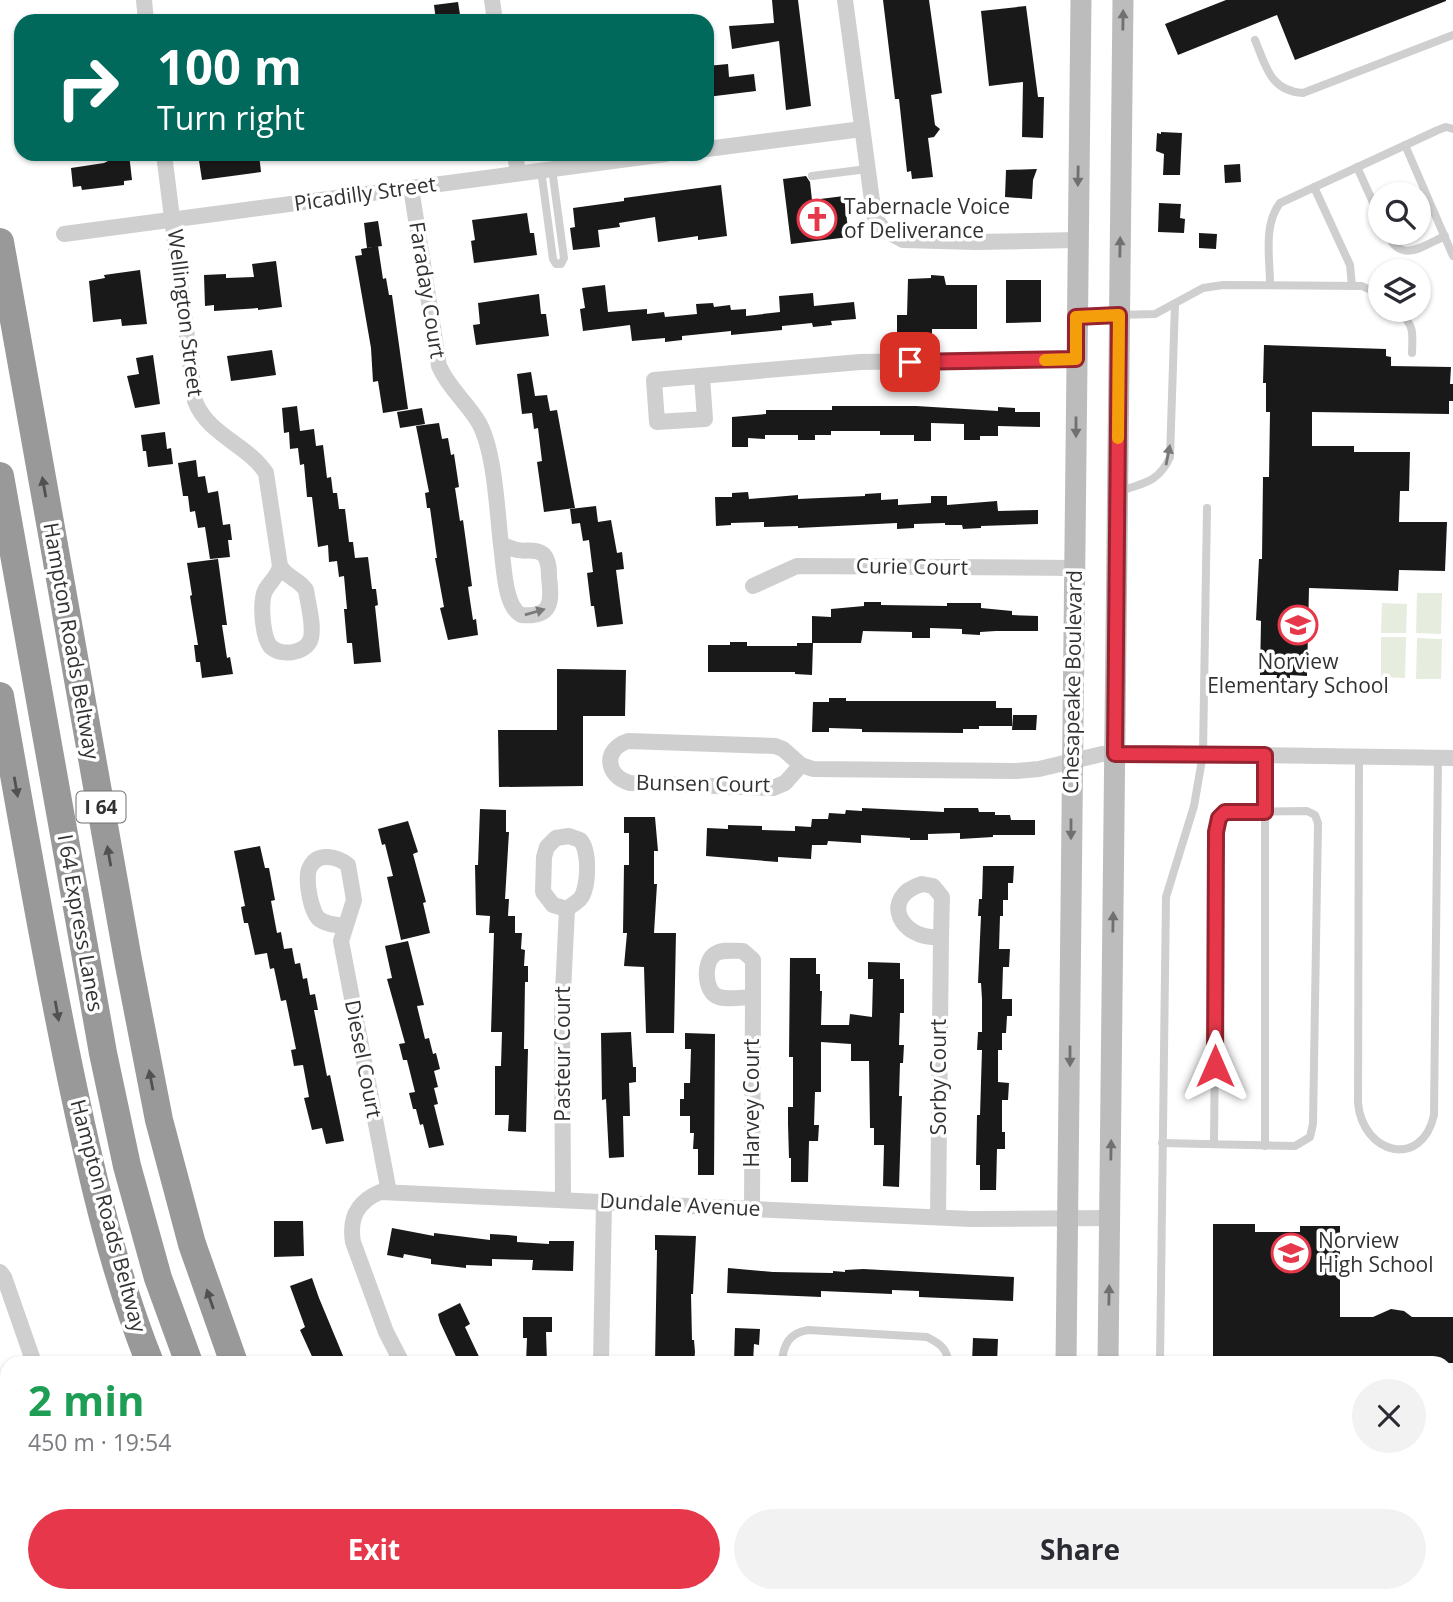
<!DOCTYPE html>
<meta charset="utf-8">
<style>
body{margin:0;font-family:"Open Sans",sans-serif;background:#f2f2f3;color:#2b2b33;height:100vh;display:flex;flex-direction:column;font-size:26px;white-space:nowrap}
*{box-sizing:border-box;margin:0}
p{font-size:23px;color:#7c7c81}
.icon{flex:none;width:38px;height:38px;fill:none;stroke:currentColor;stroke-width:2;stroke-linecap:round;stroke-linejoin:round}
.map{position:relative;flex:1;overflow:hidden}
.side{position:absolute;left:0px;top:1356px;width:1454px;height:247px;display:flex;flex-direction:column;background:#fff;border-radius:21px 21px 0 0;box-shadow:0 2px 5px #0004}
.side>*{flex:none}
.guide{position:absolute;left:14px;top:14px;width:700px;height:147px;border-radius:21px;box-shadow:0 2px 5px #0004;background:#00695c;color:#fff;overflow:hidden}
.buttons{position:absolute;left:1368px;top:182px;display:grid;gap:14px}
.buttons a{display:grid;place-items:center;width:63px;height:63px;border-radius:50%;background:#fff;box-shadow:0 2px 5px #0004;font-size:35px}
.pin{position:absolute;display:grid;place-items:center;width:60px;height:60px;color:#fff;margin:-30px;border-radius:14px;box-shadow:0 4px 10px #0006}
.me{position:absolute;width:77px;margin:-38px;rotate:0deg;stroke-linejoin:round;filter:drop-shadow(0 0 5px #0008)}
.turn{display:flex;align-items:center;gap:24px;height:147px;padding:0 28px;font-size:32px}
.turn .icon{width:91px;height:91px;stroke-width:2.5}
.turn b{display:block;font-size:49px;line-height:60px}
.round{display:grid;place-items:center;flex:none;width:74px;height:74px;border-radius:37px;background:#f2f2f3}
.overview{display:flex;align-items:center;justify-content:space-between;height:119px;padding:0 28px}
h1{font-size:42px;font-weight:700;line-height:52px;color:#1e9e55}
.cta{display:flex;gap:14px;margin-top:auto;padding:14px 28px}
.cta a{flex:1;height:80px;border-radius:42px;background:#e7374a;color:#fff;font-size:28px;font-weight:700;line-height:80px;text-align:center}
.cta a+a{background:#f2f2f3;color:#2b2b33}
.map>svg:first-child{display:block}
.green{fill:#e6ecde}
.building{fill:#191919}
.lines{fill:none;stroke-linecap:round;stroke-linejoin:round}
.lane{stroke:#cfcfcf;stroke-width:8}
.street{stroke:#cfcfcf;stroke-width:16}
.secondary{stroke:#bcbcbc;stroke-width:21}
.highway{stroke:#999;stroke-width:28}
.oneway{fill:#707070}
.oneway2{fill:#797979}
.oneway3{fill:#515151}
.route-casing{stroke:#962430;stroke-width:18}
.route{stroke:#e7374a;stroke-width:12}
.slow{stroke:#f59e0b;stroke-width:12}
.labels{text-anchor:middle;stroke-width:7;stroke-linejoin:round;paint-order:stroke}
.shield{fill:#fff;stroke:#707070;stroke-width:2}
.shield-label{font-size:19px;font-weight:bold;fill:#323232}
.street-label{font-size:21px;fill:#323232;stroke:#fff}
.poi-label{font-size:21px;fill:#323232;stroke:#fff;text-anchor:start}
</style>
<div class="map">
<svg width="1453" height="1602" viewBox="0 0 1453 1602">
<rect width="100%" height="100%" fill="#fff"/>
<g class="green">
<polygon points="1417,593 1442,593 1441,634 1416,633"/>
<polygon points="1382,603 1407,604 1406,633 1381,633"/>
<polygon points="1381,637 1406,637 1405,678 1381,677"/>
<polygon points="1417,638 1442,639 1441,679 1416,679"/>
</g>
<g class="building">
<polygon points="772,0 798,0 811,106 786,110 779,41 732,49 729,26 774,23"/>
<polygon points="883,0 929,0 942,93 931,95 935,125 940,129 934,137 928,138 933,177 912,179 911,171 907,172 899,99 895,99"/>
<polygon points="1226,0 1446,0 1446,1 1295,60 1277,15 1178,55 1165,24"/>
<polygon points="458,2 461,21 436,21 434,5"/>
<polygon points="1026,6 1038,97 1044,97 1043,138 1022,137 1023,82 989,86 981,11"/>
<polygon points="728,64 729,77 754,74 756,91 707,97 707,66"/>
<polygon points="1161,132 1182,133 1180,175 1163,175 1164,154 1156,151 1157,133 1161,134"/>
<polygon points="107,154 129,154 132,180 124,181 124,185 82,190 81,186 73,187 71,168 104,163 108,161"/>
<polygon points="198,154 259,154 261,172 202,180"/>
<polygon points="1240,164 1241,182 1225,183 1224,165"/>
<polygon points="1037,169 1033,180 1032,199 1005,197 1006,170"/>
<polygon points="806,176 810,182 812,200 844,196 849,237 791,244 783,179"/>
<polygon points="721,185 727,236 698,240 698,236 658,242 655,217 619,223 620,227 598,230 600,247 573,250 570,228 575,227 573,208 624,201 624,198"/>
<polygon points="1159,203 1181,204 1180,218 1185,219 1184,233 1158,232"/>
<polygon points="527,213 530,233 534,233 537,255 474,263 471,241 475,240 472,220"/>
<polygon points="378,221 382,246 367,248 364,223"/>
<polygon points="1199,233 1217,234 1216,249 1199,248"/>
<polygon points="378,246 383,279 386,278 389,295 392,295 408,409 383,413 378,381 373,382 371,348 355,256 362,255 361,249"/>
<polygon points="276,261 282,307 258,310 258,308 214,311 214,305 205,306 204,275 226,274 226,278 254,277 252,264"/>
<polygon points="140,270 147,324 122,326 121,319 93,322 89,281 105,278 104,275"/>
<polygon points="931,275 944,276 946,285 977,285 977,329 932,329 932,335 897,335 897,315 907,315 908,279 931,278"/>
<polygon points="1006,280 1041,280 1041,322 1006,323"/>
<polygon points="605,285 608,312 647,309 647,314 664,312 665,317 697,314 696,304 713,303 714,307 730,305 731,310 746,309 746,316 780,312 779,296 813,293 814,306 854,302 856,319 831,321 832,325 813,327 812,323 782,326 782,330 731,335 731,331 682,336 682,340 665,342 665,338 632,341 630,325 583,331 580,309 585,308 582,288"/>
<polygon points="539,294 541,314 546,314 549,336 476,345 473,325 480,324 478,303"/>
<polygon points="1264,345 1386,349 1386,356 1391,357 1391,366 1451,367 1450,384 1453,384 1453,401 1449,401 1449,414 1312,412 1312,446 1354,446 1354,452 1410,452 1409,491 1400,491 1399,522 1447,522 1445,571 1399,570 1398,591 1309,588 1307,676 1290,675 1290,681 1276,681 1277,675 1260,675 1261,621 1256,620 1259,559 1262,559 1263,477 1269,477 1270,412 1266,412 1266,383 1263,383"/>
<polygon points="272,350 276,375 231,381 227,356"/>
<polygon points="153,355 160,404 135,408 127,376 139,374 136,358"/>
<polygon points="531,372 535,396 547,395 550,411 557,410 575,508 544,512 537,462 542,461 538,428 534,429 532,413 522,414 517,374"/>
<polygon points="297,406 300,431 314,429 316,446 323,445 327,478 331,477 333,493 337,493 339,509 345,509 349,542 353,542 355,558 368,557 372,589 376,589 378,605 375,606 381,662 354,664 352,643 347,643 344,609 347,609 344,576 339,577 337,561 329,562 328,545 318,547 312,497 307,497 304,464 300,465 298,448 290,449 289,432 284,433 282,408"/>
<polygon points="832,406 916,406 998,411 998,407 1015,408 1015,412 1040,412 1040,427 998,426 998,436 980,436 980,440 964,440 964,424 931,423 931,441 914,441 914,435 880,435 880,431 831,431 831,435 815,435 815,440 798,440 798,435 765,435 765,439 748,438 748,447 732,447 732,417 766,414 766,410 832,410"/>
<polygon points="422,408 425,424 400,428 397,412"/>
<polygon points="439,423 442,439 448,438 451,455 454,454 459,487 455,488 460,521 463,520 472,586 468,587 473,620 476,619 478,635 448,640 440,608 444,607 435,558 437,558 430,508 427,508 425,493 429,492 416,426"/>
<polygon points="165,432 167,449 171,448 173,464 148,467 146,451 143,451 141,435"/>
<polygon points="196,460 198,477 205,476 208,493 218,491 223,525 230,524 232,540 228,540 230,557 210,559 205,527 198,528 195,511 190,512 188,496 183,496 178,463"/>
<polygon points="748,492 749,499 798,495 798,499 865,496 865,494 881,493 881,500 898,499 898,505 931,503 931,496 947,496 947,505 997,501 998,511 1038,510 1038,524 981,526 981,528 963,529 962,525 945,525 945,523 914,524 914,528 897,529 897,523 798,528 798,526 764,527 764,522 731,523 731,525 716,526 715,497 732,497 732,493"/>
<polygon points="596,506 598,522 611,520 617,553 622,552 624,569 616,570 623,624 597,627 594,606 591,606 587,573 593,572 589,540 583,541 580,523 572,524 570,509"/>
<polygon points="218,559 227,625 222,625 227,658 230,657 233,674 202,678 200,662 196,662 194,645 198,645 190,596 192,595 187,563"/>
<polygon points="864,602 881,602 881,605 947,606 947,603 981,603 981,608 1012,611 1012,615 1038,616 1038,631 996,631 980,632 980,635 962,634 962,629 930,628 930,638 912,638 912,632 863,631 861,643 813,643 812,675 795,674 795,672 708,672 708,645 730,645 730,642 747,642 747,646 797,646 797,643 812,643 812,616 831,617 831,609 864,606"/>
<polygon points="557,669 626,670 625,716 583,716 583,786 499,787 498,730 557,730"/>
<polygon points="829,698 846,698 846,701 996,701 996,708 1012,708 1012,726 979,726 979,729 963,729 963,733 862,732 862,729 829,728 829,732 812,732 813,702 829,702"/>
<polygon points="1013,715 1037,715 1036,730 1012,730"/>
<polygon points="862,808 944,812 944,808 978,808 979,812 995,812 995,815 1010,815 1011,820 1035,820 1035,835 993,835 993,837 960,839 960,833 928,834 928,840 910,840 910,838 861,835 861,843 828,841 827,845 812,845 811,859 778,857 778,862 706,856 707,828 728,829 728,825 762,826 762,830 795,831 795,826 811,827 812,819 828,819 829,813 845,814 846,810 862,811"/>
<polygon points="480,809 506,810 506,832 509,832 505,899 509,899 508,916 515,916 515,933 522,933 521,949 525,950 524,966 528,966 528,982 525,982 524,1049 528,1049 526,1132 508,1131 509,1115 495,1115 495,1066 501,1066 502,1032 491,1032 494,933 489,933 490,916 476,915 475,865 478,865"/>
<polygon points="624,817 655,817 658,851 654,851 654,884 657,884 654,933 676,933 674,1033 646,1033 644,967 624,966 627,933 623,933 624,865 629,865 629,833 624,833"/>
<polygon points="408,821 418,852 413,854 426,902 423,903 430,933 401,940 387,877 393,876 385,844 382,845 378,829"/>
<polygon points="260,846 265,868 269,868 275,900 271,901 277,933 281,932 284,949 292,948 295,964 300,963 303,979 307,978 310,995 315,994 318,1010 314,1010 327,1076 330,1075 344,1141 326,1144 322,1128 312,1130 304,1098 309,1097 303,1065 294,1066 291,1050 296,1049 286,1000 281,1001 274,968 270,969 267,953 255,955 248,923 244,923 241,907 245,906 234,851"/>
<polygon points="983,866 1014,866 1013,883 1008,883 1008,900 1003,900 1003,916 1000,916 999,949 1010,949 1009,967 1003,967 1002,999 1012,999 1012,1016 1007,1016 1006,1033 1002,1033 1002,1050 998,1050 998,1082 1009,1083 1008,1100 1002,1100 1002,1132 1005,1132 1005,1149 997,1149 996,1190 980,1190 980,1165 976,1165 977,1115 980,1115 982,1050 977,1050 978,1032 982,1032 982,999 981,983 978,983 981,916 978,916 979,899 982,899"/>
<polygon points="408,941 424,1005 417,1006 425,1039 429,1038 433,1054 436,1053 440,1069 434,1071 438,1087 434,1088 438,1104 434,1105 444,1145 429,1148 423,1124 420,1125 416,1109 413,1109 409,1093 415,1092 407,1060 403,1060 399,1044 405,1043 387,979 392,978 385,946"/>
<polygon points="790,958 816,958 816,974 820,974 820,991 822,991 821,1025 849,1025 850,1014 872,1017 873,979 868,979 868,962 900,963 900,979 904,979 904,1013 900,1013 899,1045 904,1045 903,1063 900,1063 899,1096 902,1096 899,1187 883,1186 884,1145 874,1145 874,1128 870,1128 869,1061 851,1061 851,1044 821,1042 821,1092 815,1092 814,1125 819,1125 818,1141 809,1141 808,1182 791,1182 791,1158 789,1158 788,1124 788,1107 793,1107 793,1057 789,1057"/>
<polygon points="631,1032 633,1067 636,1067 636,1082 629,1083 630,1116 623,1116 624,1157 609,1158 606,1099 602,1100 601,1033"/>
<polygon points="685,1033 715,1034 714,1175 698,1175 698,1149 693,1149 694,1133 690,1133 690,1116 680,1116 680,1099 684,1099 684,1083 690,1083 691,1049 685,1049"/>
<polygon points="274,1221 303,1221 304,1256 274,1257"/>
<polygon points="1213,1224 1255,1224 1255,1232 1300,1232 1300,1226 1340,1226 1340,1317 1373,1317 1391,1309 1404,1311 1412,1317 1453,1317 1453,1363 1213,1363"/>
<polygon points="392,1228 434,1236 434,1233 490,1240 490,1234 508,1235 517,1236 517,1242 549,1244 549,1241 574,1241 573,1271 532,1270 533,1260 492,1259 492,1266 466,1265 466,1268 431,1264 431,1259 404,1254 403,1258 387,1255"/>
<polygon points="655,1235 696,1236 693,1294 691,1294 692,1340 694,1340 695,1352 694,1363 655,1363 657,1250 655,1250"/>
<polygon points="728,1268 773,1272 833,1273 833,1271 845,1272 845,1270 863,1269 1014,1277 1013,1301 919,1297 919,1291 892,1290 892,1294 821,1291 821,1297 727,1293"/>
<polygon points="312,1278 319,1298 346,1363 315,1363 300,1330 305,1327 290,1286"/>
<polygon points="460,1303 470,1324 465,1327 482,1363 459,1363 440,1322 438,1314"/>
<polygon points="523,1317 552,1317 552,1332 546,1332 547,1363 526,1363 527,1338 523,1338"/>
<polygon points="735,1328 760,1329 759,1345 754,1344 753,1363 734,1363"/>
<polygon points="973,1338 998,1339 997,1363 972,1363"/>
</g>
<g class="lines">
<g class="lane">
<path d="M1255,40c11,26 15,51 48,53l150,-58"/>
<polyline points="1405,145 1453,256"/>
<polyline points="1357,167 1381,220"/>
<polyline points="541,170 553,259 556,264 561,264 564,258 552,169"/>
<polyline points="812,176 867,169"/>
<polyline points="1314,187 1350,265 1352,286"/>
<path d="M1387,233c13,31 34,14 58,3"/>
<path d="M1270,285c0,-27 -7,-60 10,-82l158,-73 8,-3 7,2"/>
<path d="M1399,310c15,17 14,20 13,43"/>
<polyline points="1079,316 1155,314 1203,288 1223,285 1362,286 1381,295"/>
<path d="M1120,491c24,-8 39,-9 50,-34l5,-153"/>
<path d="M1359,756l-1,347c5,52 64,66 76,12l4,-358"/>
<polyline points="1162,1143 1295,1146 1310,1137 1313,1124 1318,823 1315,815 1307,811 1225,812 1219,818 1217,832 1214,1144"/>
<polyline points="1265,1146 1265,755"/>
<path d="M782,1363c1,-18 7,-30 26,-33l119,7c12,6 21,12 21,26"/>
<polyline points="1160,1363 1166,897 1194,806 1203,754 1207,508"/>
<polyline points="0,1485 7,1484"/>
<polyline points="1159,1596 1159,1602"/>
<polyline points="774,1602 774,1596"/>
<polyline points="941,1602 941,1596"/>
<polyline points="1384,1602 1384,1596"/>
</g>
<g class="street">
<polyline points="144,0 146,21"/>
<polyline points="492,0 495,21"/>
<polyline points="845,0 873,208 875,218 884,230 903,240 976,242 1077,240"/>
<polyline points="707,149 862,129"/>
<path d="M164,154l31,247c13,34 52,43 71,72l14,93"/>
<polyline points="515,154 518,173"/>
<path d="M411,188l28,178c10,23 28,36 40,57 16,29 18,88 22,122 3,19 3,61 20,70 31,3 31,-13 28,-38 0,-7 0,-16 -5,-22 -7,-7 -18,-3 -27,-5 -5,-1 -11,-4 -16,-6"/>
<polyline points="64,234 666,154"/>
<polyline points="702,377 705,419 657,422 654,380 860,362 1076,359"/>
<path d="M280,566c7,12 19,13 26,24 2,14 8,34 5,48 -4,16 -31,19 -41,8 -7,-9 -9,-36 -7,-48 1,-13 15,-19 17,-32z"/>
<polyline points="753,586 797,566 1076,568"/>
<path d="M628,741l147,5 8,3 18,16 -16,18 -12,5 -143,-5c-25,-7 -27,-34 -2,-42z"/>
<polyline points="801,765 813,769 1016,771 1039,769 1102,754 1134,753 1453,758"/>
<path d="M569,836l11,4c10,10 9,48 0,59 -3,3 -9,7 -13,10l-14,-4 -10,-13 1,-35 3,-10 9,-9z"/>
<path d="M922,884l11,2 9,11 -1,40c-41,4 -62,-40 -19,-53z"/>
<path d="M346,926c-10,-1 -19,-1 -27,-7 -8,-7 -15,-42 -9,-52 8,-16 28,-10 38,-2l6,35 -13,41 48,251"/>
<path d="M743,951l10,9v37c-10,0 -24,3 -34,0 -15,-4 -16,-36 -4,-43 7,-5 20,-3 28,-3z"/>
<polyline points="563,1200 562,1012 567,909"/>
<polyline points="752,1208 753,997"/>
<polyline points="938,1217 941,937"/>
<polyline points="0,1272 4,1277 34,1363"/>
<path d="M402,1363l-16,-31 -33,-90c-4,-24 4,-40 27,-50l591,27 139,-1"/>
<polyline points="601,1363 604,1201"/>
<polyline points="132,1596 135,1602"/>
<polyline points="598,1602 598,1596"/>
</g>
<g class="secondary">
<polyline points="1066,1363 1081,0"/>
<polyline points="1108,1363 1123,0"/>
<polyline points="1061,1602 1062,1596"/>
</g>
<g class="highway">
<polyline points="0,242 128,960 159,1120 192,1244 234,1363"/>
<polyline points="0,476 103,1053 127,1166 158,1278 189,1363"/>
<path d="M0,696c23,129 45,258 72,386 20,95 42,191 78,281"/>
<polyline points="262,1596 265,1602"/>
<polyline points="303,1596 307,1602"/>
<polyline points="353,1596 356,1602"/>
<polyline points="1104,1596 1104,1602"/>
</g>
</g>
<defs><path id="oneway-solid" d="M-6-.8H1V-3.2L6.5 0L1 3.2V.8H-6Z" transform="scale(1.75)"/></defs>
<g class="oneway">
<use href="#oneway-solid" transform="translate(1123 20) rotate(-89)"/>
<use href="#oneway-solid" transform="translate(1078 176) rotate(91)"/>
<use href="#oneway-solid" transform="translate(1120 247) rotate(-89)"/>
<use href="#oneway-solid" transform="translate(1076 427) rotate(90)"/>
<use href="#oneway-solid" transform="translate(1071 829) rotate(90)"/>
<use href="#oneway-solid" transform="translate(1113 922) rotate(-89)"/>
<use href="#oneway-solid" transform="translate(1070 1056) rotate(90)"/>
<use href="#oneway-solid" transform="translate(1111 1150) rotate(-89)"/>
<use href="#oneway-solid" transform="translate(1109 1295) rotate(-89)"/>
</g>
<g class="oneway2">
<use href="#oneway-solid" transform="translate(1168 455) rotate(-79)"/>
<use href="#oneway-solid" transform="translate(535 612) rotate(-16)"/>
</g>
<g class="oneway3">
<use href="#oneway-solid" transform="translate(44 487) rotate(-100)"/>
<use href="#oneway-solid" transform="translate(16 787) rotate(80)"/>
<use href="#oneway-solid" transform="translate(109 856) rotate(-100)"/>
<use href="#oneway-solid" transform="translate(57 1011) rotate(80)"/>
<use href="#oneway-solid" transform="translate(151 1080) rotate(-101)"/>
<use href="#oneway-solid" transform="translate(210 1299) rotate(-109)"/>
</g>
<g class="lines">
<defs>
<polyline id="route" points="910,362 1076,359 1076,317 1119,315 1115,754 1265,755 1265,812 1225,812 1219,818 1216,832 1215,1066"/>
</defs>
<use href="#route" class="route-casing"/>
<use href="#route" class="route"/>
<polyline class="slow" points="1045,360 1076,359 1076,317 1119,315 1118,438"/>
</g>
<defs>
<symbol id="church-ring" viewBox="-11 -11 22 22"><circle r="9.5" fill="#fff" stroke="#e7374a" stroke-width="1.5"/><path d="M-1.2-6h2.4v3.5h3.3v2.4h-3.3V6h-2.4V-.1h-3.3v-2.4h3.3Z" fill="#e7374a"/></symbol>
<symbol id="school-ring" viewBox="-11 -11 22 22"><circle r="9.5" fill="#fff" stroke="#e7374a" stroke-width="1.5"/><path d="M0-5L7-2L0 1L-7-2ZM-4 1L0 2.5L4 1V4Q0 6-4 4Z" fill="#e7374a"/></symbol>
</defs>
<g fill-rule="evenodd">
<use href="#church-ring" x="795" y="197" width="44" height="44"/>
<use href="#school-ring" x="1276" y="603" width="44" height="44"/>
<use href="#school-ring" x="1269" y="1231" width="44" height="44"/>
</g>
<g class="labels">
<rect class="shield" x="76.5" y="791.5" width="49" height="31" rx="5"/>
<g class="shield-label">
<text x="101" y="814">I 64</text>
</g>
<g class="street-label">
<text transform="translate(365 194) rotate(-8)" y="7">Picadilly Street</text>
<text transform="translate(427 290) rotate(81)" y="7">Faraday Court</text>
<text transform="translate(185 313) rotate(83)" y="7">Wellington Street</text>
<text transform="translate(912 567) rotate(1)" y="7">Curie Court</text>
<text transform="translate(71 641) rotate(80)" y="7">Hampton Roads Beltway</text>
<text transform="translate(1073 682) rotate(-89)" y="7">Chesapeake Boulevard</text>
<text transform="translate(703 784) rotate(1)" y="7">Bunsen Court</text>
<text transform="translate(80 923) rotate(80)" y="7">I 64 Express Lanes</text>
<text transform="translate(563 1054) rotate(-90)" y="7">Pasteur Court</text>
<text transform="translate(363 1059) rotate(79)" y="7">Diesel Court</text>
<text transform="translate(939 1077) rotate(-90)" y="7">Sorby Court</text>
<text transform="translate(752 1103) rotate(-90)" y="7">Harvey Court</text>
<text transform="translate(680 1205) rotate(3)" y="7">Dundale Avenue</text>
<text transform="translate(108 1216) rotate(75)" y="7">Hampton Roads Beltway</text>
</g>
<g class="poi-label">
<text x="844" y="214">Tabernacle Voice<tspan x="844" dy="24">of Deliverance</tspan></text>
<text x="1298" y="669" text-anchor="middle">Norview<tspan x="1298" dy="24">Elementary School</tspan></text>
<text x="1318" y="1248">Norview<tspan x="1318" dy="24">High School</tspan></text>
</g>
</g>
</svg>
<div class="buttons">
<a><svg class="icon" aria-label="search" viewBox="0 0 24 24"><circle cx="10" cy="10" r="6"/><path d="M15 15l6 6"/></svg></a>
<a><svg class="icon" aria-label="layers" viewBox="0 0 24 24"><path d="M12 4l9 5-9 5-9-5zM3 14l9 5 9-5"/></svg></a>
</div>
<div class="pin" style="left:910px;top:362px;background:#d93025"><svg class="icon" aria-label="arrive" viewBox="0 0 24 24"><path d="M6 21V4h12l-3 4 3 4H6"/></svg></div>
<svg class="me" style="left:1215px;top:1066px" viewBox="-20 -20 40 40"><path d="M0-17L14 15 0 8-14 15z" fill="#e7374a" stroke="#fff" stroke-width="4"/></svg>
<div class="guide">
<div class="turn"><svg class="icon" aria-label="right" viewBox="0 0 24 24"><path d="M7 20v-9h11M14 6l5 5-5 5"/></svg><div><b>100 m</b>Turn right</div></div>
</div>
<section class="side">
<div class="overview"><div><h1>2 min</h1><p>450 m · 19:54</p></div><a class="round"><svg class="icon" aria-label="close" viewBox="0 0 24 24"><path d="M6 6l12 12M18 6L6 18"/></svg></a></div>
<div class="cta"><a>Exit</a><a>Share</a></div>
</section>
</div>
